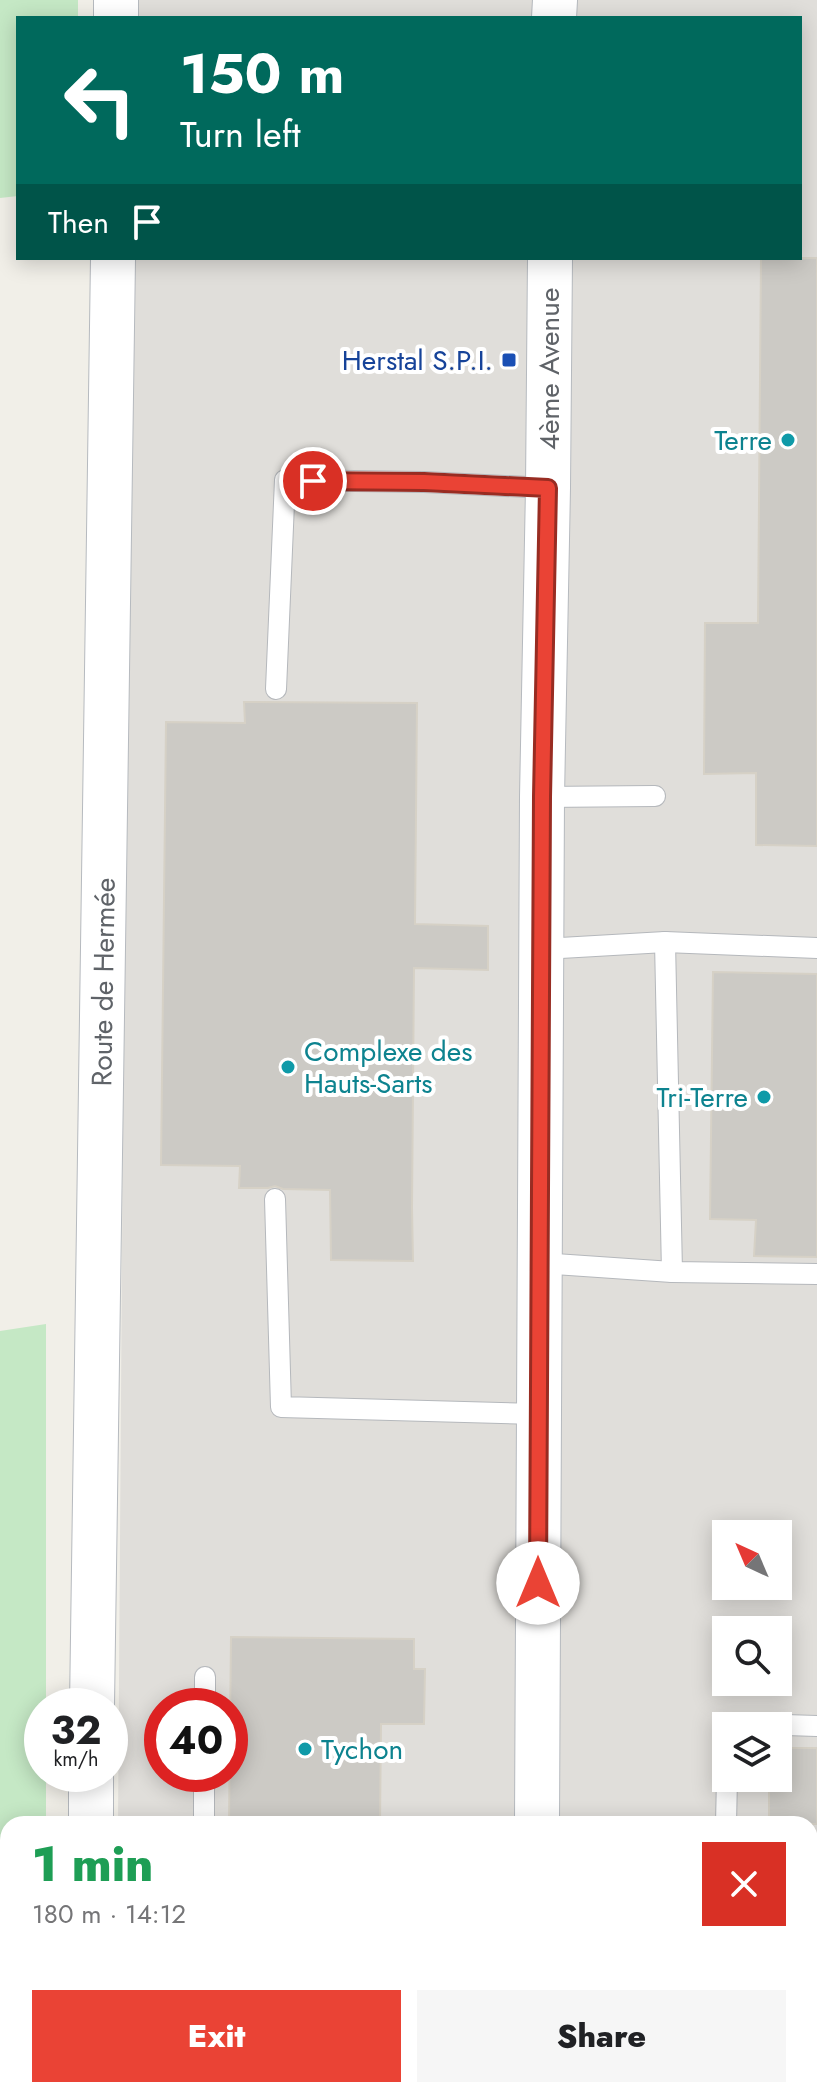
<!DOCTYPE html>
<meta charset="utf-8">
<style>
body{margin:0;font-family:Jost,sans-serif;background:#f6f6f6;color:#202124;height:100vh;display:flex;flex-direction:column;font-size:30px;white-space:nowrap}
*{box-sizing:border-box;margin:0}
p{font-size:26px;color:#757577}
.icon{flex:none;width:44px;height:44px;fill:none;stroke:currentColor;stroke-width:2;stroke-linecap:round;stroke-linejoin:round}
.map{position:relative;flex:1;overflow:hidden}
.panel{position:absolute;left:0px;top:1816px;width:818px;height:282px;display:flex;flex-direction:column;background:#fff;border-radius:24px 24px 0 0;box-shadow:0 4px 20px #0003}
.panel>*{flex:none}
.hud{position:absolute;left:16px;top:16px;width:786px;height:244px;border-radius:0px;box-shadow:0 4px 20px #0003;background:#00695c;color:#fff;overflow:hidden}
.needle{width:52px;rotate:316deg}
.fabs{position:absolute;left:712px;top:1520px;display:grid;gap:16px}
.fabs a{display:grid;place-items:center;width:80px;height:80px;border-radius:0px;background:#fff;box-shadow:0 4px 20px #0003;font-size:40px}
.speed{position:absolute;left:24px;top:1688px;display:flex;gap:16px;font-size:40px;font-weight:700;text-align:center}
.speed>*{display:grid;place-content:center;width:104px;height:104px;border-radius:50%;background:#fff;box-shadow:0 4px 20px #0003;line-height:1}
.speed small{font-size:20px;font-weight:400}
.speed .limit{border:12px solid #d22;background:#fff;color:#111}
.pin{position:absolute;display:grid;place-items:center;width:68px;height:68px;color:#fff;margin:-34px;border:4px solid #fff;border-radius:50%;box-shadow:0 2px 8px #0007}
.me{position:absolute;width:88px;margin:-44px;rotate:0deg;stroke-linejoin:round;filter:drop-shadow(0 0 6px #0008)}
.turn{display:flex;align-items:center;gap:28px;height:168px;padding:0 32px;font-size:36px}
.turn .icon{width:104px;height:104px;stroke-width:2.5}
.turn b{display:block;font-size:56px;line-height:68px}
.then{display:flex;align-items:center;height:76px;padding:0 32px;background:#0003;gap:16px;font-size:30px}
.round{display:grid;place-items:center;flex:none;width:84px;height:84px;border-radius:0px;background:#f6f6f6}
.head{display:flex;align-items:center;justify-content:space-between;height:136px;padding:0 32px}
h1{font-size:48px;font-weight:800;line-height:60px;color:#1e9e55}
.button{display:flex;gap:16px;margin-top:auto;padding:16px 32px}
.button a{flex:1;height:92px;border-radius:0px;background:#ea4335;color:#fff;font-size:32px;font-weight:800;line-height:92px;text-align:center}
.button a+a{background:#f6f6f6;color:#202124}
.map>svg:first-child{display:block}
.industrial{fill:#e0deda;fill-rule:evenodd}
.green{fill:#c5e8c5}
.building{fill:#cccac5;stroke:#d6d1c6;stroke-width:2}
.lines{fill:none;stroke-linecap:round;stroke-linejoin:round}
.lane-casing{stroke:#b5b8bc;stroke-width:22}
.secondary-casing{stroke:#b6babf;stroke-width:46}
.lane{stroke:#fff;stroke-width:20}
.secondary{stroke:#fff;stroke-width:44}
.route-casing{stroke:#982c22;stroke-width:20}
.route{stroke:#ea4335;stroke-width:14}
.transit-dot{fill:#1a4fb4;stroke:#fff;stroke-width:3}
.culture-dot{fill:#0f9aa8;stroke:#fff;stroke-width:3}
.labels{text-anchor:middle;stroke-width:8;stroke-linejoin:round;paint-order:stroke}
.transit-label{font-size:28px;fill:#164399;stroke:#fff;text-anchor:end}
.street-label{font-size:28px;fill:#5f6368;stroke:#fff}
.culture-label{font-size:28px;fill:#0d838f;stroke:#fff;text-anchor:end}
</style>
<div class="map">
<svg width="817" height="2097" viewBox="0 0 817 2097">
<rect width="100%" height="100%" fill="#f1efe8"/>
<path class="industrial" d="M131,0h686v2097h-701v-7h694v-266h-692l11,-1566h671v-240h-669zM726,1534h52v52h-52zM726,1630h52v52h-52zM162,1706h68v68h-68zM726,1726h52v52h-52z"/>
<g class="green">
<polygon points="0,0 78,0 78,18 18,18 18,196 0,198"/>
<polygon points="46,1324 46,1706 42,1706 42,1774 46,1774 46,1824 8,1824 8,2090 46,2090 46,2097 0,2097 0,1331"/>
</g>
<g class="building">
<polygon points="761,258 817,258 817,846 756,845 756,773 704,774 705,623 758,623"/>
<polygon points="244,702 417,703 415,924 488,926 488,970 414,968 412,1208 413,1261 331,1260 330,1190 283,1189 275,1186 268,1188 239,1188 240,1166 161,1165 166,722 245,723"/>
<polygon points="713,972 817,974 817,1257 754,1256 756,1220 710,1219"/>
<polygon points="231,1637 414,1639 414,1669 425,1669 424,1724 381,1724 380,1824 229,1824"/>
<polygon points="778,1748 817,1748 817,1824 769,1824 769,1778 778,1778"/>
</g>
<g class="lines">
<defs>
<g id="lane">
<polyline points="276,689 285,480 424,482 548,488"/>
<polyline points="542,797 655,796"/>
<polyline points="665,942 672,1272"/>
<polyline points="543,949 665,942 817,948"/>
<polyline points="275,1199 281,1407 538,1414"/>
<polyline points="540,1263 672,1272 817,1274"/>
<polyline points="205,1706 205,1677"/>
<polyline points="728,1726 728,1723 817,1726"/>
<polyline points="204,1824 204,1774"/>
<polyline points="726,1824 727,1778"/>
<polyline points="203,2097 203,2090"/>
<polyline points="723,2097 723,2090"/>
</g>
<g id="secondary">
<polyline points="116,18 116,0"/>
<polyline points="554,18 555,0"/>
<polyline points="92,1706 113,258"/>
<polyline points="91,1824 91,1774"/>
<polyline points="537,1824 542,797 548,488 550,258"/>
<polyline points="87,2097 87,2090"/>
<polyline points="531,2097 531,2090"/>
</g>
</defs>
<use href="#lane" class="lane-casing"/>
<use href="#secondary" class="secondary-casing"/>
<use href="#lane" class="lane"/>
<use href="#secondary" class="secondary"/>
</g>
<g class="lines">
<defs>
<polyline id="route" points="313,481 424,482 548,488 542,797 538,1583"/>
</defs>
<use href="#route" class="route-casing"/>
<use href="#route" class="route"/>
</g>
<rect class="transit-dot" x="501" y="352" width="16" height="16" rx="4"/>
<g class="culture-dot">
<circle cx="788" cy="440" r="8"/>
<circle cx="288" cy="1067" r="8"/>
<circle cx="764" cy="1097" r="8"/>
<circle cx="305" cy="1749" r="8"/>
</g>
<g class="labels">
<g class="transit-label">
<text x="493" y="370">Herstal S.P.I.</text>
</g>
<g class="street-label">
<text transform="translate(549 369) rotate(-90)" y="10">4ème Avenue</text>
<text transform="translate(103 982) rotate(-89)" y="10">Route de Hermée</text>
</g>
<g class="culture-label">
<text x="772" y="450">Terre</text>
<text x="304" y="1061" text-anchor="start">Complexe des<tspan x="304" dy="32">Hauts-Sarts</tspan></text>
<text x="748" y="1107">Tri-Terre</text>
<text x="321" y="1759" text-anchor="start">Tychon</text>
</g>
</g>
</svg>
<div class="fabs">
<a><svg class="needle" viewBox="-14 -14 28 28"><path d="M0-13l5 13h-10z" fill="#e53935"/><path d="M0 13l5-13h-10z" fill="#757577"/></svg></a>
<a><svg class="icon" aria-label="search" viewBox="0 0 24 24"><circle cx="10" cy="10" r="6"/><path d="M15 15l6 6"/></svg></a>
<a><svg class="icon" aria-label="layers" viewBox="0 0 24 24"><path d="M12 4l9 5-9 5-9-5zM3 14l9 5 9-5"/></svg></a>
</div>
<div class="speed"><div>32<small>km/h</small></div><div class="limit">40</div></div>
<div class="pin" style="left:313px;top:481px;background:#d93025"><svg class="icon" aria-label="arrive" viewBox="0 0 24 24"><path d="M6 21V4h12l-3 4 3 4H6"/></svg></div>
<svg class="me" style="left:538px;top:1583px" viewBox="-20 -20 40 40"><circle r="19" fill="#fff"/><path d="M0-13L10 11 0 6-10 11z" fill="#ea4335"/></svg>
<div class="hud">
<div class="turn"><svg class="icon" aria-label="left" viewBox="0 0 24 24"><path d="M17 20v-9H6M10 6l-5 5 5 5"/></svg><div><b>150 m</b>Turn left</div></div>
<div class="then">Then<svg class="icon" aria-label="arrive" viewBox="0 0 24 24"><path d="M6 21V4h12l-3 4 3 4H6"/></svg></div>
</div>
<section class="panel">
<div class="head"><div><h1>1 min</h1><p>180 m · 14:12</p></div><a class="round" style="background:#d93025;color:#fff"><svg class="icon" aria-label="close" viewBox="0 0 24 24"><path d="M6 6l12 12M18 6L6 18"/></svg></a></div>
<div class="button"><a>Exit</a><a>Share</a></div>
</section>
</div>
